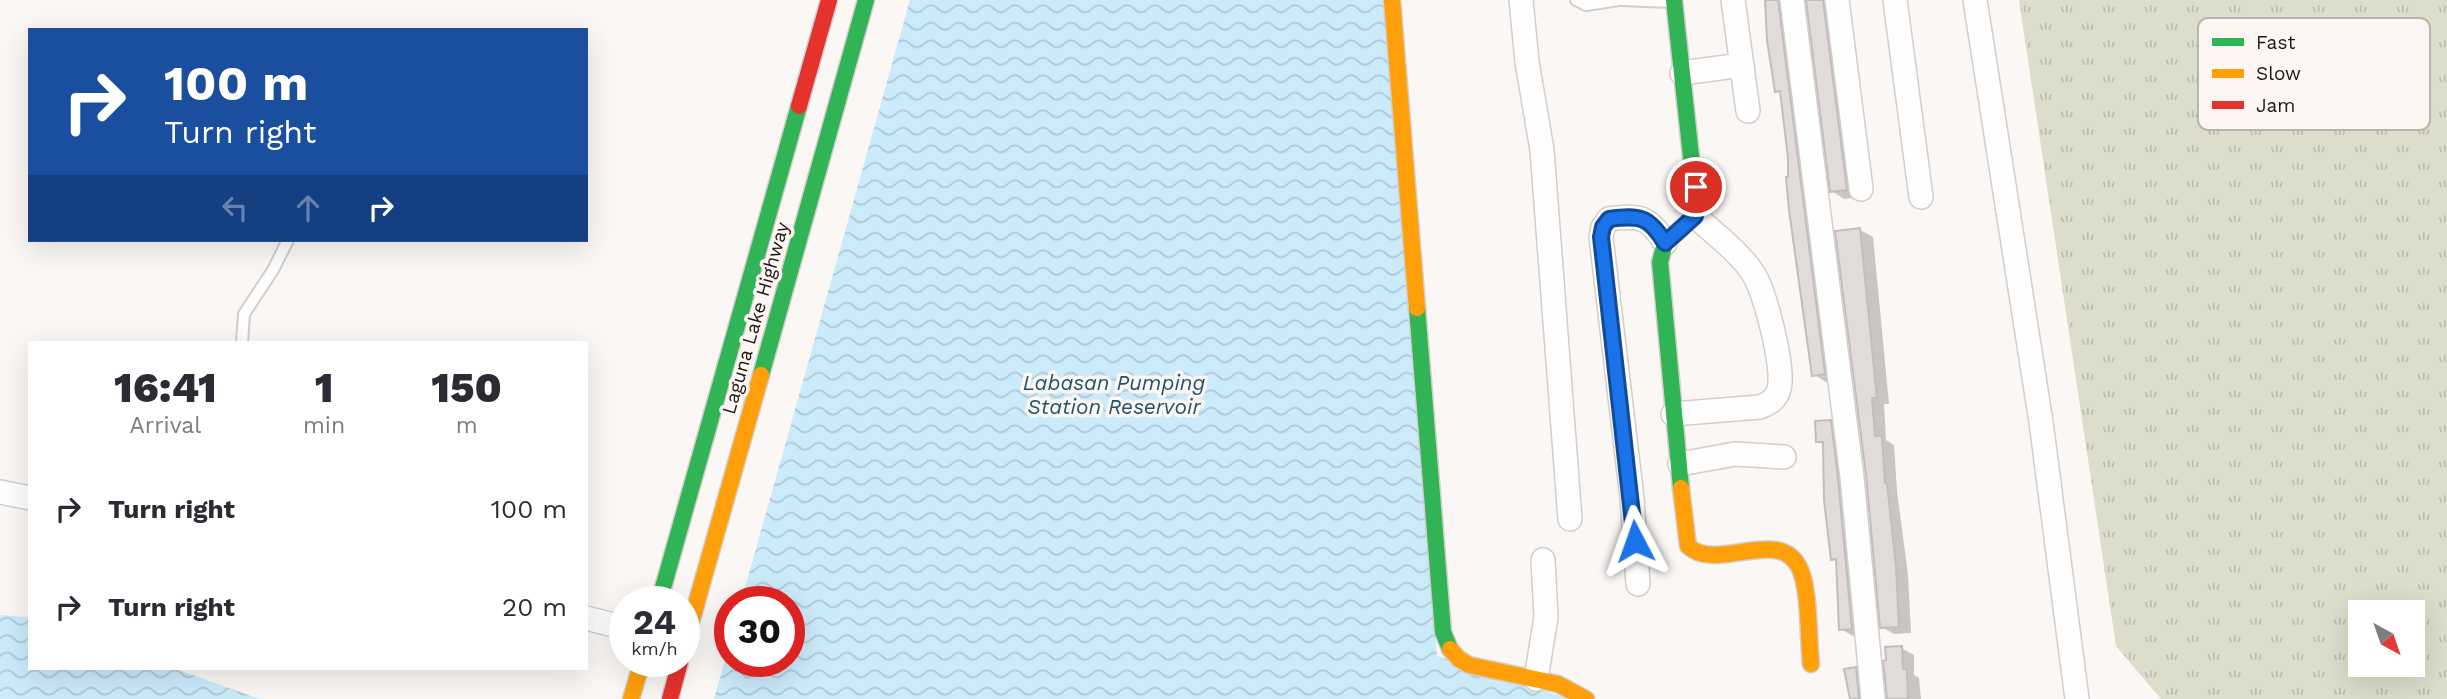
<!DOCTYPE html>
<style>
body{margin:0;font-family:"Work Sans",sans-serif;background:#f2f2f3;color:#2b2b33;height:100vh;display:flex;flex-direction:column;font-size:26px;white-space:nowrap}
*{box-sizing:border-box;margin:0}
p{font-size:23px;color:#7c7c81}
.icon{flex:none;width:38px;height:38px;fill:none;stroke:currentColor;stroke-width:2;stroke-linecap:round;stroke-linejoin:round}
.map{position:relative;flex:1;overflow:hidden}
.sheet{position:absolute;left:28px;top:341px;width:560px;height:329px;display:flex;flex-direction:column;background:#fff;border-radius:0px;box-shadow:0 7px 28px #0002}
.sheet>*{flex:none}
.banner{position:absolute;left:28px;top:28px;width:560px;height:214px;border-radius:0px;box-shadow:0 7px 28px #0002;background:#1a4fa0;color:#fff;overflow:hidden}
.needle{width:46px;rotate:140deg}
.fabs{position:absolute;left:2348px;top:600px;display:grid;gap:14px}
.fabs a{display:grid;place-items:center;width:77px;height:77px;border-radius:0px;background:#fff;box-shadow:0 7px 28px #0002;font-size:35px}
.speed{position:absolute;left:609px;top:586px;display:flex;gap:14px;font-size:35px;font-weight:700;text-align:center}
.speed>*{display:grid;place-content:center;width:91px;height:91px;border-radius:50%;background:#fff;box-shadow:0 7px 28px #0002;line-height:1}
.speed small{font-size:18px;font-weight:400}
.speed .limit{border:10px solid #d22;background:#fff;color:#111}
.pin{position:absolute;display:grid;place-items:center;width:60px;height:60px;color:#fff;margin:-30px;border:4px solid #fff;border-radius:50%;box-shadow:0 2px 7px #0007}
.me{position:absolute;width:77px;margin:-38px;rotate:356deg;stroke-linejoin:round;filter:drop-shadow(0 0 5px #0008)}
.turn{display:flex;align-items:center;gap:24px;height:147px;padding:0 21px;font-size:32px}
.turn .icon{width:91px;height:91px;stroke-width:2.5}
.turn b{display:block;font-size:49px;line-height:60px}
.lanes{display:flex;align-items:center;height:66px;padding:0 21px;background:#0003;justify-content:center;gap:35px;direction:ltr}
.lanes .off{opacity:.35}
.eta{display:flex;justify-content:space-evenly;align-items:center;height:119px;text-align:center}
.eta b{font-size:42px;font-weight:800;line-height:49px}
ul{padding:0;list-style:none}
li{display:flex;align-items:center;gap:21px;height:98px;padding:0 21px}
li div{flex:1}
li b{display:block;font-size:26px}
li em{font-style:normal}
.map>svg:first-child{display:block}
.grass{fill:url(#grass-tufts);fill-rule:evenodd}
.water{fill:url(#water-waves)}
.shadow{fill:#0003}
.building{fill:#e1dcd9;stroke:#c3bebb;stroke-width:2}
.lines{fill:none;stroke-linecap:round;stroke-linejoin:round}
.lane-casing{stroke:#d3cecb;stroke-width:14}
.street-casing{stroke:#d3cecb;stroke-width:26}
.fast-casing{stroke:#d3cecb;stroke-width:19}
.slow-casing{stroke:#d3cecb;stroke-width:19}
.jam-casing{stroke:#d3cecb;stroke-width:19}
.lane{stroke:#fefefe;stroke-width:10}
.street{stroke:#fefefe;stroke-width:23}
.fast{stroke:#30b455;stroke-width:16}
.slow{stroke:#ff9f0a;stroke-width:16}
.jam{stroke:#e5322d;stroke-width:16}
.route-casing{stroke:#114b97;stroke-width:18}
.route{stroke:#1a73e8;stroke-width:12}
.labels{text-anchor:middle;stroke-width:7;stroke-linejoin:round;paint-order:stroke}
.street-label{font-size:19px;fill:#1e1815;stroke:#fef6f2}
.water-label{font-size:21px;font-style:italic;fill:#1c546d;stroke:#fef6f2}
.key{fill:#fef6f2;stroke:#bbb3b0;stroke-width:2}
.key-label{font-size:19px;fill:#1e1815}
</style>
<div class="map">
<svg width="2447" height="699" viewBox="0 0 2447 699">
<defs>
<pattern id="grass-tufts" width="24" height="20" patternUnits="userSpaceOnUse" patternTransform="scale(1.75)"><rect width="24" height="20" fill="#dcddcb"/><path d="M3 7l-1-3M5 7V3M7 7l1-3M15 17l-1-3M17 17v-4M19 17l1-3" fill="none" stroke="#bcbdad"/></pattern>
<pattern id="water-waves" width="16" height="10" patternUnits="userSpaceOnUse" patternTransform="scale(1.75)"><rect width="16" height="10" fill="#cbeafa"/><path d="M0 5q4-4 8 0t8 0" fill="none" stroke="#aec8d5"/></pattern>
</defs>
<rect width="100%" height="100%" fill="#fbf7f5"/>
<path class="grass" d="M2019,0h428v699h-286l-45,-53zM2361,612h52v53h-52z"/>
<g class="water">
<polygon points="910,0 1387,0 1437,656 1569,699 714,699 730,642 730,662 789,662 789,602 741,602"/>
<polygon points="0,615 30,617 30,668 176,669 260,699 0,699"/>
</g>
<g class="shadow">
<polygon points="1766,0 1793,0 1837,380 1826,382 1813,374 1782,94 1777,91"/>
<polygon points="1808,0 1838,0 1859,197 1844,199 1832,191"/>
<polygon points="1860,230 1873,237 1889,404 1884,404 1886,440 1894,445 1897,491 1908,575 1911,633 1894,634 1882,627"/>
<polygon points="1830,422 1843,429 1864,635 1853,636 1841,629 1838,562 1832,559 1825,445 1818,441"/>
<polygon points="1901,648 1914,655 1914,675 1919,678 1921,699 1888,699"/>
<polygon points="1856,669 1868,676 1870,699 1852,699"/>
</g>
<g class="building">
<polygon points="1765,0 1778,0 1825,374 1812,376 1789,210 1786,177 1788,177 1788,158 1780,91 1775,92 1767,40"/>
<polygon points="1806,0 1823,0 1847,190 1830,192"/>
<polygon points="1860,228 1877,398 1872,398 1875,436 1882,436 1885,483 1887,483 1896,567 1899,627 1880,628 1866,475 1835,231"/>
<polygon points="1831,420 1838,479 1852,629 1839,630 1836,559 1831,560 1824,500 1823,442 1816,442 1815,421"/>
<polygon points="1902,646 1903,669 1907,669 1908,699 1887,699 1883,661 1886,660 1885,647"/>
<polygon points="1856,667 1859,699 1850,699 1844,669"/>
</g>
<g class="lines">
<defs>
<g id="lane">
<polyline points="1576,0 1586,5 1619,0"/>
<polyline points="1622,0 1671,2"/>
<polyline points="242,343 244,314 273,270 288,240"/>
</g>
<g id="street">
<polyline points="1521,0 1527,62 1542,150 1570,519"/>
<polyline points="1733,0 1748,111"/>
<polyline points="1792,0 1852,477 1873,699"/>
<polyline points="1837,0 1861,189"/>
<polyline points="1895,0 1921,197"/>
<polyline points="1975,0 2041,422 2077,699"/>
<polyline points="1682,73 1742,65"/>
<path d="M1673,414l87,-7c9,-4 16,-7 19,-18 6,-20 -14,-98 -26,-116 -15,-22 -38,-39 -58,-57"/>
<polyline points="1680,464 1735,454 1784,457"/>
<polyline points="0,492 30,498"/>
<path d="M1638,584l-6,-86 -31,-261 2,-10 6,-8c30,-4 40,-3 56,24"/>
<polyline points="586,618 625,628"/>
<polyline points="1536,679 1546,617 1543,560"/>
</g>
<g id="fast">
<polyline points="1674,0 1696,202 1695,216 1665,243 1660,262 1681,488"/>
<polyline points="1417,308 1443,632 1450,649"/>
<polyline points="761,375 866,0"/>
<polyline points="659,602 799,106"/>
</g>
<g id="slow">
<polyline points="1392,0 1417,308"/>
<path d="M1681,488l7,58c28,27 90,-20 111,21 11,21 9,72 12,97"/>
<polyline points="684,647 761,375"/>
<polyline points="1450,649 1459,659 1469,665 1558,684 1586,699"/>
<polyline points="631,699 642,662"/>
</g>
<g id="jam">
<polyline points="799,106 829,0"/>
<polyline points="670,699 680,662"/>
</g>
</defs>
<use href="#lane" class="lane-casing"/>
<use href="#street" class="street-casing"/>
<use href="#fast" class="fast-casing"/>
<use href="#slow" class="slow-casing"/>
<use href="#jam" class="jam-casing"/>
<use href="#lane" class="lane"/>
<use href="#street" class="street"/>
<use href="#fast" class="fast"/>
<use href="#slow" class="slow"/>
<use href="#jam" class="jam"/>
</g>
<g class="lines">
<defs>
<path id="route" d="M1635,541l-34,-304 2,-10 6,-8c30,-4 40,-3 56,24l30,-27 1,-29"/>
</defs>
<use href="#route" class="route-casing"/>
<use href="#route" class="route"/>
</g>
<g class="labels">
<g class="street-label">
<text transform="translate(755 318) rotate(-74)" y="7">Laguna Lake Highway</text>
</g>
<g class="water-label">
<text x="1114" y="390">Labasan Pumping<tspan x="1114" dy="24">Station Reservoir</tspan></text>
</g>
</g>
<rect x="2198" y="18" width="232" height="112" rx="10" class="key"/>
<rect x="2212" y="38" width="32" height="8" fill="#30b455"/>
<rect x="2212" y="69" width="32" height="9" fill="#ff9f0a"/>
<rect x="2212" y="101" width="32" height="8" fill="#e5322d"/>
<g class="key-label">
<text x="2256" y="49">Fast</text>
<text x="2256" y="80">Slow</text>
<text x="2256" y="112">Jam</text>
</g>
</svg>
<div class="fabs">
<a><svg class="needle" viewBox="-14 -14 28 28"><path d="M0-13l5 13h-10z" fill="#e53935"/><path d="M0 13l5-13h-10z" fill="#7c7c81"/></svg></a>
</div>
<div class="speed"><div>24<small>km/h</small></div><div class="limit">30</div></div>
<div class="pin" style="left:1696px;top:187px;background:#d93025"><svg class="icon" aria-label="arrive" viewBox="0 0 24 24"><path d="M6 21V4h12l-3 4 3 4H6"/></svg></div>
<svg class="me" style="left:1635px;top:541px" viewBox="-20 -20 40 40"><path d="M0-17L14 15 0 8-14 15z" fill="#1a73e8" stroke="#fff" stroke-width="4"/></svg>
<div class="banner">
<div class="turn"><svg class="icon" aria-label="right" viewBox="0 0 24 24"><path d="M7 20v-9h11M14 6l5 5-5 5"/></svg><div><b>100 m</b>Turn right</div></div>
<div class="lanes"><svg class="icon off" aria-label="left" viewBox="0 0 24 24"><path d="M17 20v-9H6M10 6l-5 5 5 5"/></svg><svg class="icon off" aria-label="ahead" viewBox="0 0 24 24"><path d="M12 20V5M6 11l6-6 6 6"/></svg><svg class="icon" aria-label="right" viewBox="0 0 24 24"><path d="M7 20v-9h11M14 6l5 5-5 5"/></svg></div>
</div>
<section class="sheet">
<div class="eta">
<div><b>16:41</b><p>Arrival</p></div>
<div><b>1</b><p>min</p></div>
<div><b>150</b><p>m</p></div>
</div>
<ul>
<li><svg class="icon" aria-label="right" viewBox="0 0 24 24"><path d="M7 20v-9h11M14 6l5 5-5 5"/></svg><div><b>Turn right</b></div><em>100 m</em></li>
<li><svg class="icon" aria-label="right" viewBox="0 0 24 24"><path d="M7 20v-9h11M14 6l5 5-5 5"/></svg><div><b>Turn right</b></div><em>20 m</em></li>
</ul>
</section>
</div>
